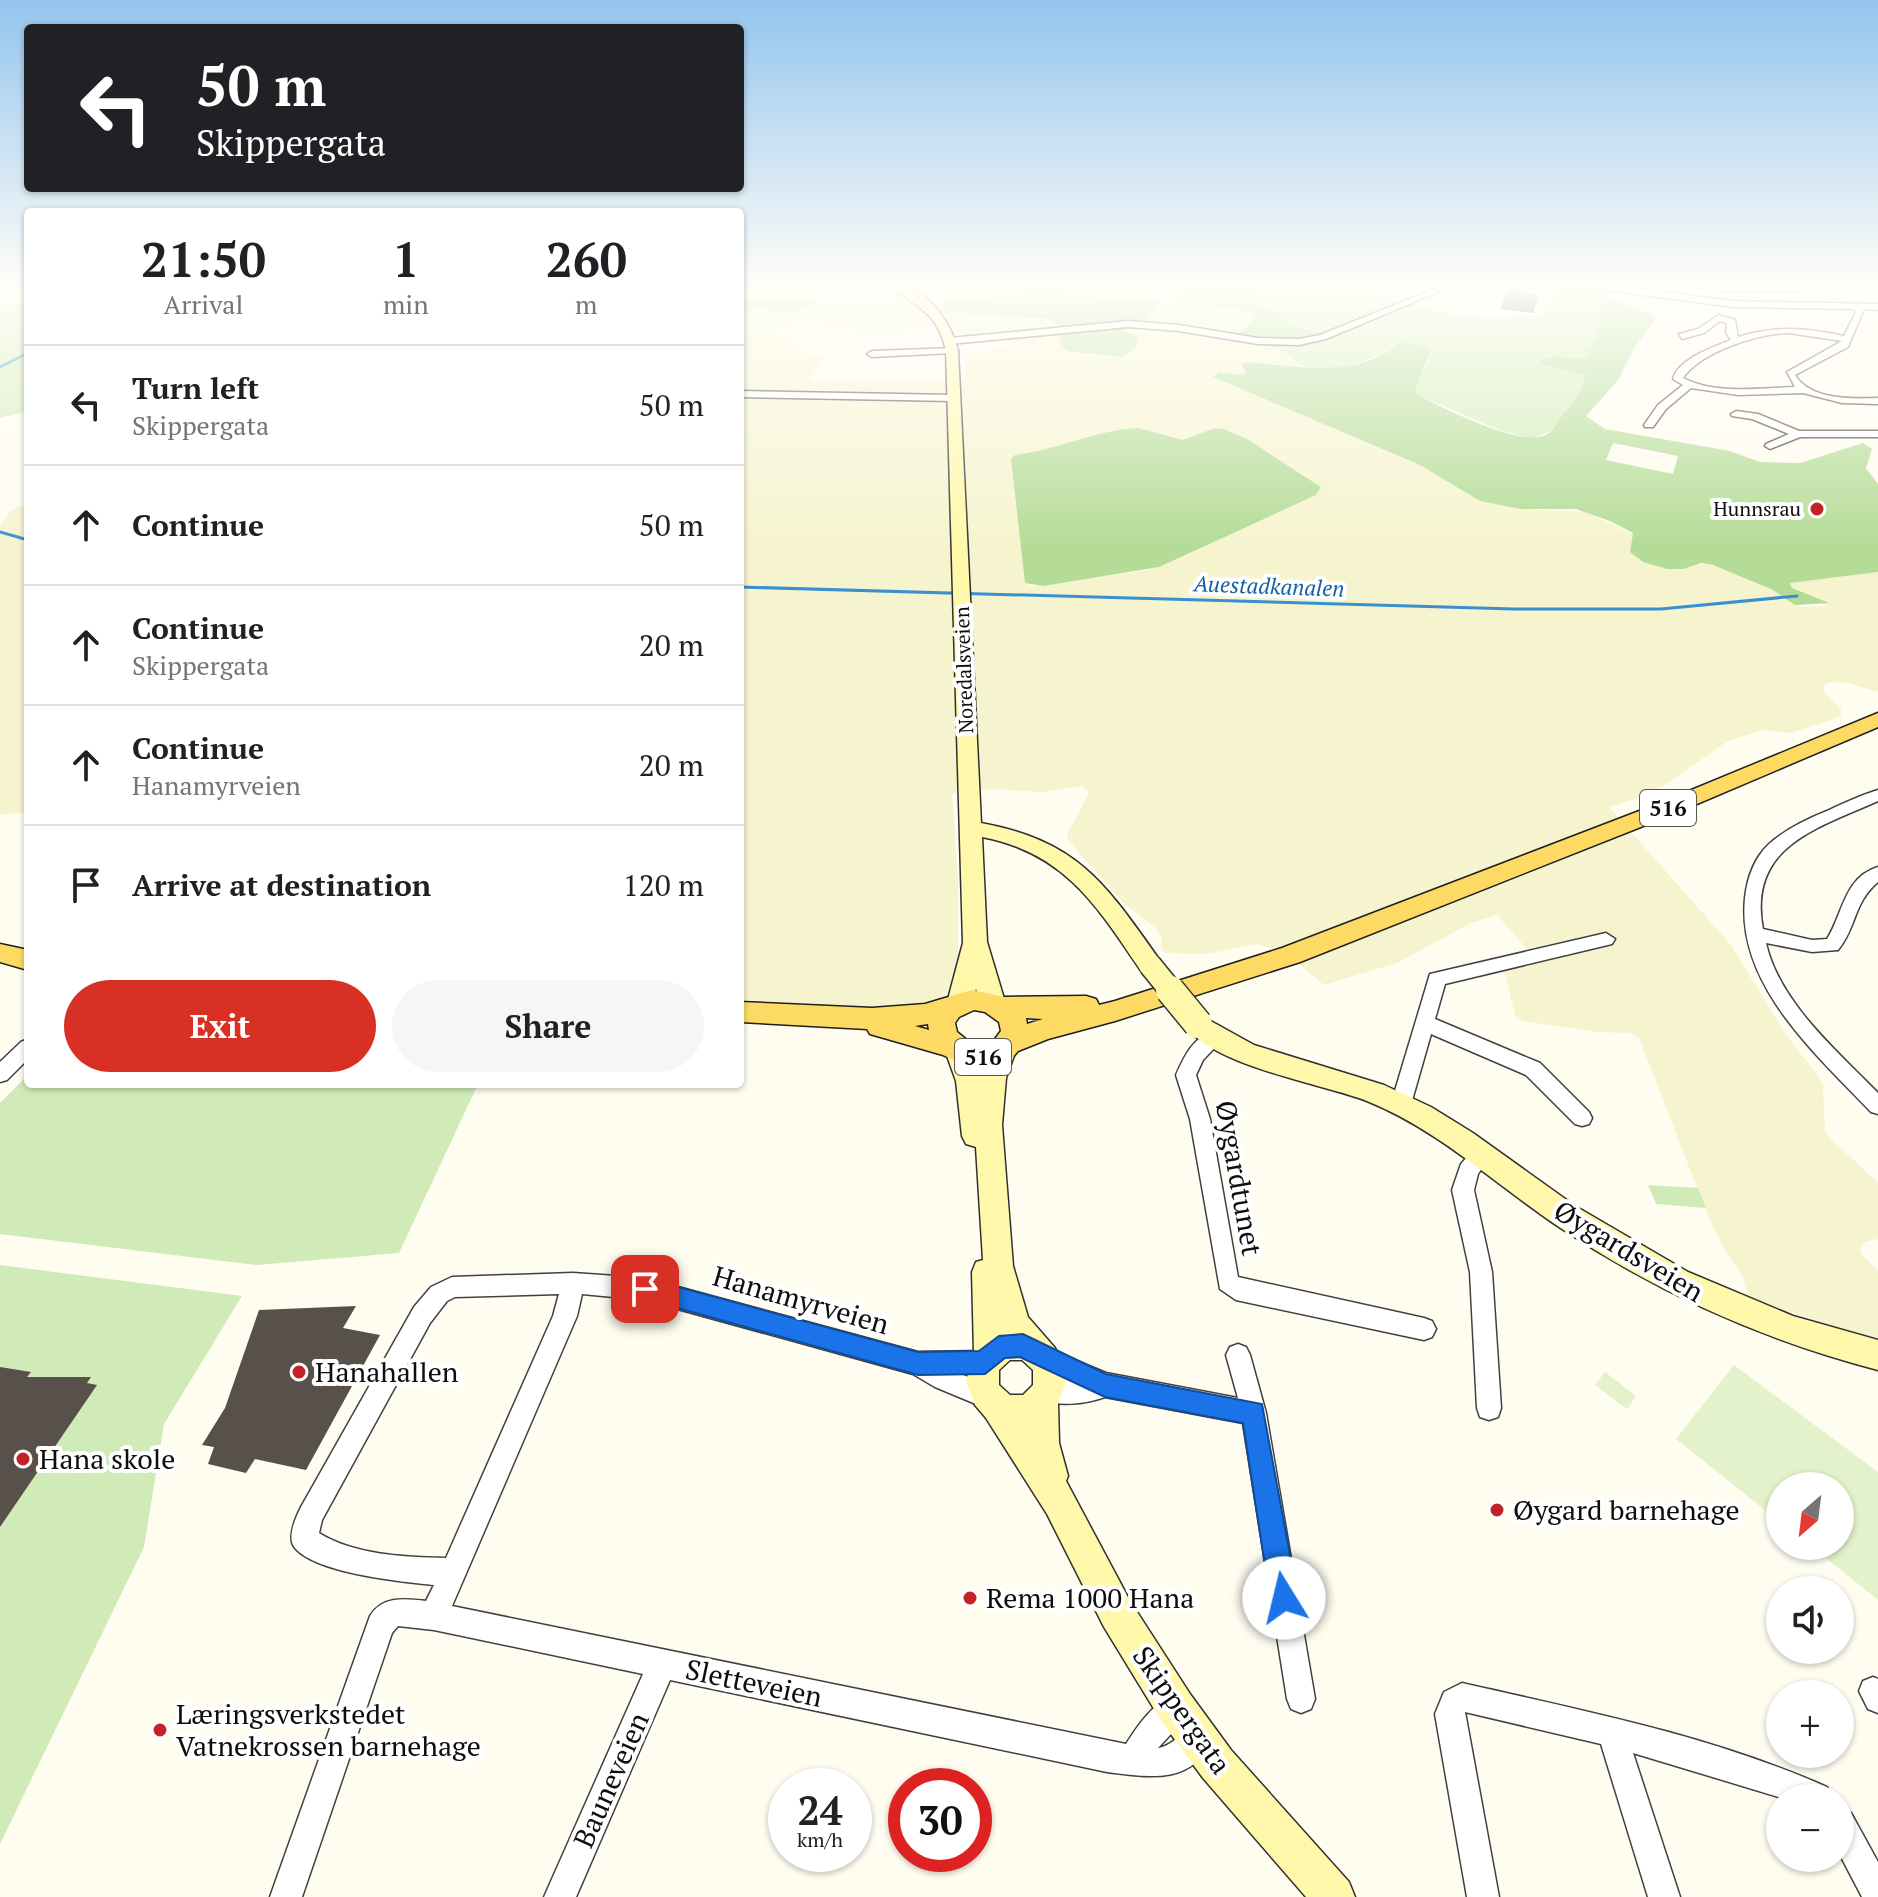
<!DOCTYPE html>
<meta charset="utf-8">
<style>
body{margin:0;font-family:"PT Serif",serif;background:#f6f6f6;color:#202124;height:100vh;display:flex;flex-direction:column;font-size:30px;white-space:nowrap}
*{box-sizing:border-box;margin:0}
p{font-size:26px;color:#757577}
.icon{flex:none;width:44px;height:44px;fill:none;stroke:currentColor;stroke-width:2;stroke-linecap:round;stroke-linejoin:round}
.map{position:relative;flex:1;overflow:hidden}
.panel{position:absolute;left:24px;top:208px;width:720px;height:880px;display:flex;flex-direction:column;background:#fff;border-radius:8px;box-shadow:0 2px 6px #0004}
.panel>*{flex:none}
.guide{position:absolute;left:24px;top:24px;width:720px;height:168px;border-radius:8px;box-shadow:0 2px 6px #0004;background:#202124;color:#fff;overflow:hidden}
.needle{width:52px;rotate:208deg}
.tools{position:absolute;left:1766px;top:1472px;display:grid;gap:16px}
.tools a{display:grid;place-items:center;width:88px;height:88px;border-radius:50%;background:#fff;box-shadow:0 2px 6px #0004;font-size:40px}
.speed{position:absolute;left:768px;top:1768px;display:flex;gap:16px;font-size:40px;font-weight:700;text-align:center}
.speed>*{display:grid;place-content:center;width:104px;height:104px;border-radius:50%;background:#fff;box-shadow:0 2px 6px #0004;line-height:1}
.speed small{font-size:20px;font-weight:400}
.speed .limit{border:12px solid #d22;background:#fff;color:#111}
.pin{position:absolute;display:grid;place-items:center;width:68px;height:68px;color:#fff;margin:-34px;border-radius:16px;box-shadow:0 4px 12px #0006}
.me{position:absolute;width:88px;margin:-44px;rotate:351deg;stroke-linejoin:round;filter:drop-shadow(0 0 6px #0008)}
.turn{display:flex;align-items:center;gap:28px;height:168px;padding:0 40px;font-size:36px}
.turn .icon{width:104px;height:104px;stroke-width:2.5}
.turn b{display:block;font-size:56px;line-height:68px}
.eta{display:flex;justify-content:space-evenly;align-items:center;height:136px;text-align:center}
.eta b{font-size:48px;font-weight:700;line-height:56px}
.button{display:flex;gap:16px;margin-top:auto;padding:16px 40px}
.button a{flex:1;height:92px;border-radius:48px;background:#d93025;color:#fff;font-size:32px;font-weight:700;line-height:92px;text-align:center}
.button a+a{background:#f6f6f6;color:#202124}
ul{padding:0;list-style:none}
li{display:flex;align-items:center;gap:24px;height:120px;padding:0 40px;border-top:2px solid #e0e0e0}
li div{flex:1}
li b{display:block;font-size:30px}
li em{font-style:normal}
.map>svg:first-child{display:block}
.farmland{fill:#f6f4cf;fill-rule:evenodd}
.green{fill:#d1ebb8}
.forest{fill:#b4dc97;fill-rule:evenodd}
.pitch{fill:#e3f2ca}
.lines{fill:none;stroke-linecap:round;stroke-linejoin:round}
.stream{stroke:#3890d1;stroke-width:3}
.building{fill:#58504a}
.street-casing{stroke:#414141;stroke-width:3}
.secondary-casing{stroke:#303030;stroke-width:3}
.primary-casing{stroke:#1f1f1f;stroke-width:3}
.street{fill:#fff;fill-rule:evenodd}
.secondary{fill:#fff8ab;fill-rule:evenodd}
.primary{fill:#fcda63;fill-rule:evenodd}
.secondary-bridge-far1-casing{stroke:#303030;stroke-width:25;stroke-linecap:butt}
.secondary-bridge-casing{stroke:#303030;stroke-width:31;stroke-linecap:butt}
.secondary-bridge-far1{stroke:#fff8ab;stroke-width:22}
.secondary-bridge{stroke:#fff8ab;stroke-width:28}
.route{fill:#1a73e8;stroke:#114b97;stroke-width:2}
.poi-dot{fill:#c32226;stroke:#fff;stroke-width:3}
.labels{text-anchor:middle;stroke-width:8;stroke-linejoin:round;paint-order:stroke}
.far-poi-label{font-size:20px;fill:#0e0e0e;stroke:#fff;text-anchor:end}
.far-street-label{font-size:20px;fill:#0e0e0e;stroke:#fff}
.far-water-label{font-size:22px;font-style:italic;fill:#1461a4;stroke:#fff}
.shield{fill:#fff;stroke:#565656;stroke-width:2}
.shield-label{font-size:22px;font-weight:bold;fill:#0e0e0e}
.near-street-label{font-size:28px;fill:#0e0e0e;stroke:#fff}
.near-poi-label{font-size:28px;fill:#0e0e0e;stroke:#fff;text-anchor:start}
</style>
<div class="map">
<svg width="1878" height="1897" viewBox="0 0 1878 1897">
<rect width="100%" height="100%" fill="#fffcf0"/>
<g class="farmland">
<path d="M740,283h310l1,6 -50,2 -3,5 -11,5 -39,11 102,7 11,9 6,23 56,6 14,-22 -12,-3 5,-6 -48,-29 -14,-4 -3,-5 8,-5h83l24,9 -6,10 65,7 18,6 -18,18 -51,-8 85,20 31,22 -57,-5 -6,4 5,5 -1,4 -26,-3 -5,6 206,87 60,36 40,8 65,3 48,22 -3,18 13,10 35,8 29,-7 66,27 28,17 26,-1 -35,-18 -3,-5 89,-11v120l-30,-9 -18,-1 -7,3 1,7 17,17v6l-7,4 -44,14 -27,-3 -35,11 -62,43 -25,13 -32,10 122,138 55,90 34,44 3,7 2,45 5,7 48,45v56l-13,3 -5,5 2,8 16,16v68l-136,-41 5,-5 -4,-17 -18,-25 -16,-33 -70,-180 -9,-5 -32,-1 -76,-11 -7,-6 -11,-46 29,-13 -36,-41 -26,8 -74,40 -73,22 -38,-32 -29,-9 -50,10 -41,-1 -5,-4 1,-11 -6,-10 -32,-24 -56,-64 -1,-5 22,-42 -7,-7 -40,6 -51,-3 -39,5 6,83v88l-4,16 -14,21 -31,8 -169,-10v-686l15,-7 31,7 34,-14 -80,-1zM806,320l58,14 35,-1 24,-7 33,4 7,7h36l11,11 -44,6 -1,23 -6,4 -143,1 -7,-2 16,-22 -34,-10 6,-9 -24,-8zM1138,428l45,12 32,-12 9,1 81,46 11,20 -167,75 -117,16 -7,-3 -13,-111 26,-20 48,-14z"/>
<polygon points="28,504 28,812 0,815 0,526 11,510"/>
</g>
<g class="green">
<path d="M1258,283h122l15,18c15,0 22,4 35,8 28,9 85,13 112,4l9,-26h9v8l41,14c1,18 -7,34 -16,49l-11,2 -27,-4 -9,7 48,12 -11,24 -25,33 -19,6 -30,-7 -83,-36 -3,-4 14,-33 -32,-15c-16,16 -73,34 -94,23 -9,-5 -18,-13 -26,-18l24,-3 17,-13 -31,-9 -19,-15 -16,-6z"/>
<polygon points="0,302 28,303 28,411 0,418"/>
<polygon points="28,1075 28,1084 478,1084 399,1253 257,1265 0,1234 0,1103"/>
<polygon points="1648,1185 1698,1188 1706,1208 1656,1204"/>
<polygon points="0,1265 242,1296 164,1424 144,1547 0,1844"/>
</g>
<g class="forest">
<path d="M1050,283h23l-8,6 10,7 73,4 11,3 -1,3 -15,19 -13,1 -5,5 14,5 -3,10 -13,11 -56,-6 -8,-9 2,-14 -11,-9 -102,-7 -7,-10c17,-1 52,5 60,-11l50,-2z"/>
<polygon points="1156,283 1258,283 1251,302 1274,311 1290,325 1319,332 1303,344 1277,348 1181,325 1239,333 1257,316 1239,309 1174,302 1180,292"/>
<path d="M1560,287l44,1 5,9 48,20 -23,31 -16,32 -32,36 19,13 125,22 30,11 40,1 63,-20 9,6 -6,19 12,16v88l-88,11 2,5 37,15 -34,2 -22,-15 -60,-25 -11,-2 -19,6h-16l-24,-7 -13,-10 3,-19 -23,-12 -34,-12h-56l-40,-8 -60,-36 -207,-88 6,-5 25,3 2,-4 -5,-6 6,-3c49,4 112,18 152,-20l26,5 5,5 -15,39 3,4c24,12 107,56 131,38 6,-4 9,-14 15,-20 10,-11 18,-24 21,-38l-47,-11c10,-15 31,-2 47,-6 9,-14 17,-31 16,-49l-41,-14zM1613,443l65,13 -5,18 -67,-14z"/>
<polygon points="740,299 815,299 821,300 786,314 755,307 740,314"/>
<path d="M1138,428l45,12 32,-12 9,1 23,10 74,48 -5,8 -157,72 -116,19 -18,-3 -14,-124 4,-4c42,-5 81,-25 123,-27z"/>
</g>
<g class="pitch">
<polygon points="1734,1365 1878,1472 1878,1600 1811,1546 1840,1546 1840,1486 1780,1486 1780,1522 1676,1439"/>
<polygon points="1605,1372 1636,1396 1627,1409 1595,1385"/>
</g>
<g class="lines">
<g class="stream">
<polyline points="0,367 28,353"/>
<polyline points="0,532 28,540"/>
<polyline points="740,587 1514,609 1661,609 1797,596"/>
</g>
</g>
<g class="building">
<polygon points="1515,289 1539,296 1533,313 1501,309 1506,293"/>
<polygon points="356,1306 343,1328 380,1335 306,1470 255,1459 246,1473 208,1464 214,1447 202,1445 225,1408 259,1310"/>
<polygon points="0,1367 31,1372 27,1377 91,1377 87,1383 97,1385 0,1527"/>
</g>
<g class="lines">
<defs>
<g id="street">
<polygon points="1449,283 1459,283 1326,339 1299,345 1258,344 1179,331 1128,327 950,344 945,341 950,338 1128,321 1179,325 1258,338 1299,339 1320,335"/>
<path d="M1506,283l114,3 113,15 145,3v6l-14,-1 -16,38 -53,28c15,25 57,24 83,23v6l-36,-1 -39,-10 -65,2 -47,-7 -25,21 -13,18h-8l-1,-2 14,-20 25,-20 -10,-6c5,-20 40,-32 58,-39l-5,-7 1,-10 -7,-2 -16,12 -22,6 -3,-5 19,-5 21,-14 16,5 3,17c38,-12 69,-9 106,-1l12,-24 -2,-3 -121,-2 -113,-15zM1789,333l53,8 -55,31 8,15c-37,1 -79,8 -112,-9 17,-26 76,-45 106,-45z"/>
<polygon points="1666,283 1797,285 1801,288 1797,291 1722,291"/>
<polygon points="1831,283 1841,283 1846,286 1842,289"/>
<polygon points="955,348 955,352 952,353 872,357 867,354 872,351"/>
<polygon points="740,391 954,395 959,398 954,401 740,397"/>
<polygon points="1736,411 1758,414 1799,431 1878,431 1878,437 1800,437 1770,449 1765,446 1766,444 1789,434 1752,419 1732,416 1731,414"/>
<path d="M1878,790v11c-60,27 -131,45 -115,128l49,11 15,-1c16,-25 17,-62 51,-72v15c-25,21 -21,45 -40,68l-26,2 -46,-9c13,59 71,108 112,150v21l-7,-2c-54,-57 -135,-127 -126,-214 2,-19 9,-40 24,-54 17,-15 38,-25 58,-33 17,-8 34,-16 51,-21z"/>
<polygon points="1606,933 1615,939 1612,944 1445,984 1435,1019 1540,1063 1589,1112 1592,1118 1589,1124 1582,1126 1575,1124 1526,1075 1431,1034 1411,1104 1408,1110 1401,1112 1394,1110 1391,1104 1430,974"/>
<path d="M1214,1031l7,2 3,5 -21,22 -7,15 14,44 28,158 186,41 8,3 4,8 -4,8 -8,3 -188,-40 -16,-11 -30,-170 -14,-44c8,-18 17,-38 38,-44z"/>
<polygon points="28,1039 28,1059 7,1080 0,1082 0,1062 21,1042"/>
<polygon points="1481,1146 1488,1149 1491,1155 1478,1174 1474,1190 1492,1272 1501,1408 1498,1417 1489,1420 1480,1417 1477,1408 1470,1272 1452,1190 1461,1164 1474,1149"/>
<path d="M573,1273l72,5 273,74 67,-1 8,3 4,8 -4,8 -8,3 -24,1 36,15 3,8 -3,8 -9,4 -53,-22 -22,-13 -268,-74 -63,-6 -5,22 -125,290 674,138c13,-20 27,-41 50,-50l10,4 4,10 -4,10 -28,30c16,-2 25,-19 40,-25l10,5 5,10c-20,48 -65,39 -106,34l-437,-92 -94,217h-32l99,-223 -209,-44 -36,-4 -6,7 -90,264h-32l100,-281c13,-21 35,-17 56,-15l8,-16c-32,-3 -118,-12 -139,-37 -9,-10 1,-31 6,-41l113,-200 17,-20 21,-10zM559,1294l-6,22 -107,242c-41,-1 -92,-3 -127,-25l3,-13 108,-197 17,-22 8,-4z"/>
<path d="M1238,1344l8,3 4,8 16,58 49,286 -4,10 -10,4 -10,-4 -4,-10 -44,-276 -138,-26c-20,7 -46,10 -66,2l-3,-8 3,-8 25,-4 -29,-13 -4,-8 4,-8 8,-3 63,26 132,25 -12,-43 4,-8z"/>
<polygon points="1873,1677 1878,1679 1878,1713 1868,1709 1859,1691 1863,1681"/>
<path d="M1462,1683c123,28 250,53 365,104l4,11h-49l-149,-45 47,144h-32l-47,-153 -136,-32 34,185h-32l-32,-183 9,-22z"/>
<polygon points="1840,1809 1851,1813 1878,1862 1878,1897 1862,1897 1840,1855"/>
</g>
<g id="secondary">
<path d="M888,283c35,0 62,36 70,67l23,473c97,18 124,60 178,136l3,6 -3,6 -9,3 -9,-3c-44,-65 -76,-118 -159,-134l5,105 18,60 -4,7 -9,2 -9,-2 -7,-20 -7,21 -9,2 -9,-2 -4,-7 16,-60 -17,-593c-11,-44 -32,-41 -58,-67z"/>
<path d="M1198,1014l56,31 130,40 47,22 42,26 102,73 113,66 105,44 85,24v30c-115,-30 -220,-77 -319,-143 -64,-43 -120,-97 -192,-126 -44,-17 -159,-36 -182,-77l4,-7z"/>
<path d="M1003,1040l9,3 4,7 -10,28 -4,47 11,141 15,51 27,31 10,23v14l-7,18 1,40 9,33 -2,5 64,120 60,93 41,56 118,132 6,15h-49l-103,-119 -41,-56 -58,-95 -57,-113 -61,-96 -11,-13 -9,-24 8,-28 -2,-81 4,-10 7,-2 -7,-113 -10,-3 -4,-8 -6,-55 -10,-28 4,-7 9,-3 9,3 12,30 14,-33zM1010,1360h12l11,10v15l-10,10h-13l-11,-10v-15z"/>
</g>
<g id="primary">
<path d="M1878,713v14l-207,88 -371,147 -185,59 -67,18 -30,12 -6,7 -26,11 -18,-2 -25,-12 -73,-21 -3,-5 -127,-7v-20l132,6 53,-4 47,-14 32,7 82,-1 10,3 3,6 16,-4 167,-53 373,-143zM974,1010l11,2 14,10 2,9 -9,12 -19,2 -16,-13 -2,-9 4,-6zM1026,1018l16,1h1l-16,5zM928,1024l1,6 -14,-4z"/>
<polygon points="0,944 28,950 28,970 0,962"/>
</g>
</defs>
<use href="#street" class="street-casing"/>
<use href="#secondary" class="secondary-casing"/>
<use href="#primary" class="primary-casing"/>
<use href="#street" class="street"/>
<use href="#secondary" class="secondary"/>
<use href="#primary" class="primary"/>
<defs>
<polyline id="secondary-bridge-far1" points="1150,965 1172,992"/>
<polyline id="secondary-bridge" points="1170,990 1198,1024"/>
</defs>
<use href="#secondary-bridge-far1" class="secondary-bridge-far1-casing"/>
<use href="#secondary-bridge" class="secondary-bridge-casing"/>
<use href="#secondary-bridge-far1" class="secondary-bridge-far1"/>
<use href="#secondary-bridge" class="secondary-bridge"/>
</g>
<linearGradient id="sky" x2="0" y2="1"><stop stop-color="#93c4ee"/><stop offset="0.52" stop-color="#fffef8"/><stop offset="1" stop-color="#fffef8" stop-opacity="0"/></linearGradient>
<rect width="1878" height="548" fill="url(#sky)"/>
<polygon class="route" points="645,1278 918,1352 979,1351 999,1336 1023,1334 1106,1374 1262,1404 1298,1598 1294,1607 1284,1611 1274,1607 1270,1598 1243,1423 1105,1397 1020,1357 1005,1358 985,1374 918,1375 645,1299 637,1296 634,1289 637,1281"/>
<g class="poi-dot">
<circle cx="1817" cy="509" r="8"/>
<circle cx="299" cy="1372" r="8"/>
<circle cx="23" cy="1459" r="8"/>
<circle cx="1497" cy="1510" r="8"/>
<circle cx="970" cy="1598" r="8"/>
<circle cx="160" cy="1730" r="8"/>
</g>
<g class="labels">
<g class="far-poi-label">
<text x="1801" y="516">Hunnsrau</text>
</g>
<g class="far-street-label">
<text transform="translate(964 670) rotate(-92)" y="7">Noredalsveien</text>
</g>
<g class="far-water-label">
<text transform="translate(1269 586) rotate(2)" y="8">Auestadkanalen</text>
</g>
<g class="shield">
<rect x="1640" y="790" width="56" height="36" rx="6"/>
<rect x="955" y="1039" width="56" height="36" rx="6"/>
</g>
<g class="shield-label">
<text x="1668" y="816">516</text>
<text x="983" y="1065">516</text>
</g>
<g class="near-street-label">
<text transform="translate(1239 1178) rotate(80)" y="10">Øygardtunet</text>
<text transform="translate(1629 1251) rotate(31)" y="10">Øygardsveien</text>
<text transform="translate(801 1300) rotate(16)" y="10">Hanamyrveien</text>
<text transform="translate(754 1683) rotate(12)" y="10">Sletteveien</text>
<text transform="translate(1182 1710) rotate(55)" y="10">Skippergata</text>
<text transform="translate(611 1780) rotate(-66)" y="10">Bauneveien</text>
</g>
<g class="near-poi-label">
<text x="315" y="1382">Hanahallen</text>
<text x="39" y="1469">Hana skole</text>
<text x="1513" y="1520">Øygard barnehage</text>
<text x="986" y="1608">Rema 1000 Hana</text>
<text x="176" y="1724">Læringsverkstedet<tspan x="176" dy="32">Vatnekrossen barnehage</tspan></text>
</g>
</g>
</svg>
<div class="tools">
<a><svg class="needle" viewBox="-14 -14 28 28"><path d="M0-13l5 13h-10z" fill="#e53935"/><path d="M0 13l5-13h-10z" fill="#757577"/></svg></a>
<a><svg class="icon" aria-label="sound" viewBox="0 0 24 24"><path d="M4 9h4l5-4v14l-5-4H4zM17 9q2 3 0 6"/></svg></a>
<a>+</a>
<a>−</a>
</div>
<div class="speed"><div>24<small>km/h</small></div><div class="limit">30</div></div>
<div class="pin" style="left:645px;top:1289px;background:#d93025"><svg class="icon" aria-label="arrive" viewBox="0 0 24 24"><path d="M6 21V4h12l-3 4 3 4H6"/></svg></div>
<svg class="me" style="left:1284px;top:1598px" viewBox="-20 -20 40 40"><circle r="19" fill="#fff"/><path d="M0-13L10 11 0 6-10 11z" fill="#1a73e8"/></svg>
<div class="guide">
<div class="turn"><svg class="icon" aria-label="left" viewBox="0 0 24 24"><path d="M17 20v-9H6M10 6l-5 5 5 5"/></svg><div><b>50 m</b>Skippergata</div></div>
</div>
<section class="panel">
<div class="eta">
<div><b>21:50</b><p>Arrival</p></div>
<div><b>1</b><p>min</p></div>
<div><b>260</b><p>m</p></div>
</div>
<ul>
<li><svg class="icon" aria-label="left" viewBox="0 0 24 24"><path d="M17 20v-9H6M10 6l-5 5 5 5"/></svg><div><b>Turn left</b><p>Skippergata</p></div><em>50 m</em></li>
<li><svg class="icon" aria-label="ahead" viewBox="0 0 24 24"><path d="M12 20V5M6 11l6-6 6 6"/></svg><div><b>Continue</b></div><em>50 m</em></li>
<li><svg class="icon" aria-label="ahead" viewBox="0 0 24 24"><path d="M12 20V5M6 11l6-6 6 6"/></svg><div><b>Continue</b><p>Skippergata</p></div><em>20 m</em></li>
<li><svg class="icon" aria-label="ahead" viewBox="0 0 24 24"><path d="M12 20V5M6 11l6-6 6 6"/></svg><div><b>Continue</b><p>Hanamyrveien</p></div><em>20 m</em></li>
<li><svg class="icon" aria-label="arrive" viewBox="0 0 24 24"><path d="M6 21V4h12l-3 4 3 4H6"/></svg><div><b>Arrive at destination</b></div><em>120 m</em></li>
</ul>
<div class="button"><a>Exit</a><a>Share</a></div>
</section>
</div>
